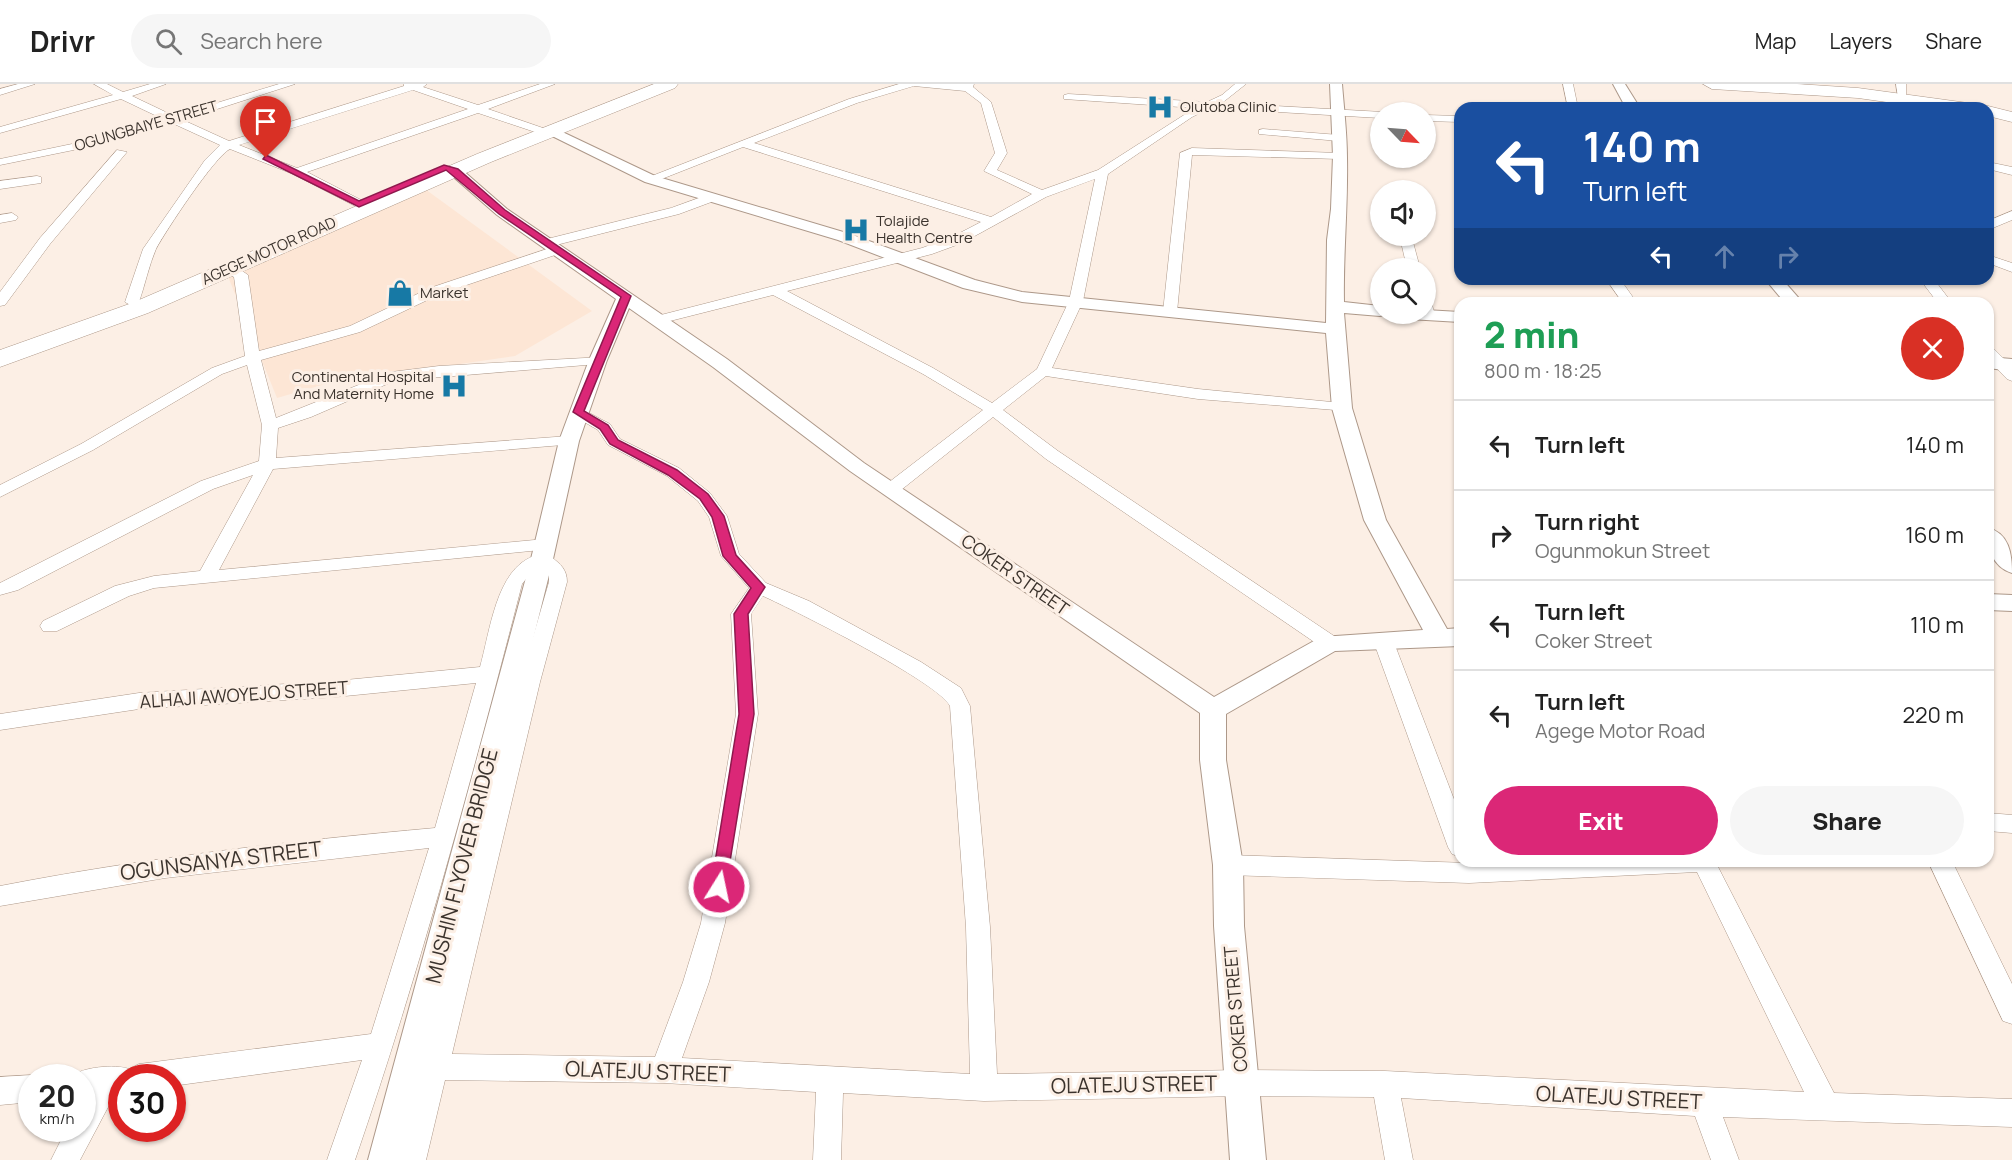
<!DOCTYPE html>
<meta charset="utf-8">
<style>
body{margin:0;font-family:Manrope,sans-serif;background:#f6f6f6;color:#222;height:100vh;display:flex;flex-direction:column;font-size:22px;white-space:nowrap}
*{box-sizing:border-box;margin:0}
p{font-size:20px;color:#767676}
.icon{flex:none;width:33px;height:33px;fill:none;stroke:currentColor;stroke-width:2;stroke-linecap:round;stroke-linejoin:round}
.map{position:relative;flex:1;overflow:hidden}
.side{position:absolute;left:1454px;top:213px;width:540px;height:570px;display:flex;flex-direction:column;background:#fff;border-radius:18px;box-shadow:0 2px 4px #0004}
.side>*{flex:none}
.guide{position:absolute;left:1454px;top:18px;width:540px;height:183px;border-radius:18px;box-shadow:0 2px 4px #0004;background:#1a4fa0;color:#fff;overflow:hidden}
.needle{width:39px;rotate:115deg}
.controls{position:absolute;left:1370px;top:18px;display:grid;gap:12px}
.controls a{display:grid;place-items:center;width:66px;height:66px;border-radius:50%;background:#fff;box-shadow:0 2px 4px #0004;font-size:30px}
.speed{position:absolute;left:18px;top:980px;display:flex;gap:12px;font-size:30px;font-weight:700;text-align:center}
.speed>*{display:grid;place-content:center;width:78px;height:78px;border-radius:50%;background:#fff;box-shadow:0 2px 4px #0004;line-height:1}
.speed small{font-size:15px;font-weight:400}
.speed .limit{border:9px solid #d22;background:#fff;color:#111}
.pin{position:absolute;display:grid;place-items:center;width:51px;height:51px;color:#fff;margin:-62px -26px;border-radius:50% 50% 50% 0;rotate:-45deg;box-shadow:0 0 6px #0007}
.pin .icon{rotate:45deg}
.me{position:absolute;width:66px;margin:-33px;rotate:10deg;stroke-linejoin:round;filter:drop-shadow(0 0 4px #0008)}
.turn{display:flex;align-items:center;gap:21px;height:126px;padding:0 30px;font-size:27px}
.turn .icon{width:78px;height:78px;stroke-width:2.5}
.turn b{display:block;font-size:42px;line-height:51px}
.lanes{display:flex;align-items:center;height:57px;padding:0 30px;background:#0003;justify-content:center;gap:30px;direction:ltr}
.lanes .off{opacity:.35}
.round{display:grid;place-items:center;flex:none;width:63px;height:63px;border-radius:32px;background:#f6f6f6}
.headline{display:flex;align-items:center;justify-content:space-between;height:102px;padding:0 30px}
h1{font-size:36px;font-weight:800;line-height:45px;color:#1e9e55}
.primary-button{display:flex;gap:12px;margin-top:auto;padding:12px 30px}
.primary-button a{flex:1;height:69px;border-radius:36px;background:#db2777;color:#fff;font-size:24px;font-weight:800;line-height:69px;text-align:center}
.primary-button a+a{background:#f6f6f6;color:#222}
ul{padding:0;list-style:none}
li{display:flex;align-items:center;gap:18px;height:90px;padding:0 30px;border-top:2px solid #e0e0e0}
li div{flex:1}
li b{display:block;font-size:22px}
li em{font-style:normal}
header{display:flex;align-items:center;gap:36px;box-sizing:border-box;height:84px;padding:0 30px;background:#fff;border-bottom:2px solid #e0e0e0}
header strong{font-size:28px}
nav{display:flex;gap:33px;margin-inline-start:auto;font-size:21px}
.search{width:420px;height:54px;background:#f6f6f6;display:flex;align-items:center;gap:15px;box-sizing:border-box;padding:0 21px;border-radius:33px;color:#767676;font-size:22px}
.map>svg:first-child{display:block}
.built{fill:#fde6d5}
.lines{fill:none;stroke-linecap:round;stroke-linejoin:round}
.minor-casing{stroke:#ad9889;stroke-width:1}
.tertiary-casing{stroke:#ad9889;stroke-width:2}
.trunk-casing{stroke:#ad9889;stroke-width:1}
.minor{fill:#fff;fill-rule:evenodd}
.tertiary{fill:#fff;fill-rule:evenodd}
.trunk{fill:#fff;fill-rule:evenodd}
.route{fill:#db2777;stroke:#8e194d;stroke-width:1.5}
.labels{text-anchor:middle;stroke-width:6;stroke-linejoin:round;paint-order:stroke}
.far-poi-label{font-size:15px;fill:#3b332d;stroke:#fcefe5;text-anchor:start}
.far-street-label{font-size:15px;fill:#3b332d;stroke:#fcefe5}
.street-label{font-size:18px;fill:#3b332d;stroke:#fcefe5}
.near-street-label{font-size:21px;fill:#3b332d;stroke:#fcefe5}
</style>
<header>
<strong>Drivr</strong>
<div class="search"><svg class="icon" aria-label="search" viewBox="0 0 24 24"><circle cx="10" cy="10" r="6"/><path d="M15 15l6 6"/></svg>Search here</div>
<nav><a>Map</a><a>Layers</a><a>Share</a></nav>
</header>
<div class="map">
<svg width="2012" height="1076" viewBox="0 0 2012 1076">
<rect width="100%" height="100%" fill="#fcefe5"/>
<polygon class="built" points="425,105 592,227 515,272 329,299 277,314 227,190"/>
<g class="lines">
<defs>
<g id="minor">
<polygon points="18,0 35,0 0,11 0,5"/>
<path d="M94,0h13l16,8 27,-8h16l-34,12 42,20 105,-32h16l-112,36 46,21 175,-55v-2h23l-4,3 55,18 62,-21h15l-67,25 55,19v4h-8l-57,-19 -171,59 56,29v6l-4,1 -66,-34 -63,-25c-15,7 -65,83 -74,100 -7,16 -11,36 -17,53l-7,4 -7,-4 18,-53 62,-89 15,-15 -48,-22 -74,22 -98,20v-6l96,-20 67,-20 -42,-20 -121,34v-6l113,-32zM413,6l55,19 -171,59 -58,-23z"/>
<path d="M899,0h75l-1,3 18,15 16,51 -10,17 45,20 56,-20 97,-62 -131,-9v-4l4,-1 139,8 15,-7 13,-11h11l-24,19 161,9h-3v6l-170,-10 -18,9 -84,57 -25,127 -31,67 146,21 144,14 8,5 -2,3 -150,-12 -152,-23 -43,34 55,41 279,187 3,5 -3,5h-14l-277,-189 -53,-42 -97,77h-12l-3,-4 3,-4 99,-76 -60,-36 -150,-79 -115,29 -5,-1v-6l269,-69 30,-11 29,-15 -238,-75 -89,35 -10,-3 205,-80zM914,2l51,5 16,12 14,50 -11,18 48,23 -41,23 -237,-74 103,-40zM1095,95l-26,122 -32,68 -45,34 -59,-35 -146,-77 145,-37 30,-11 84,-46z"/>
<polygon points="1563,0 1573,0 1578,24 1568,24"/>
<polygon points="1896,0 1906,0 1906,13 1898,13"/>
<polygon points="1425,31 1460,32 1460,38 1425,37"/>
<polygon points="1263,45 1339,51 1345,54 1339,57 1259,50 1259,46"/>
<polygon points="1192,64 1340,69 1346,72 1340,75 1192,71 1177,228 1170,232 1163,228 1180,69"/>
<polygon points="117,66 127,68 50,160 5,221 0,222 0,208 40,154"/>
<polygon points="1988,78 2012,83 2012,91 1988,85"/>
<polygon points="37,92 41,93 41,99 0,105 0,97"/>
<polygon points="710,110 714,111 714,117 679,130 548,163 542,159 543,156 671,124"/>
<polygon points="2012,127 2012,136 1988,146 1988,137"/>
<polygon points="12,129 18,133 16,136 0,139 0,131"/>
<polygon points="1407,154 1413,158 1420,184 1407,184 1401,158"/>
<polygon points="556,162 561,163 561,169 440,210 360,248 261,276 276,334 391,288 439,282 603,273 605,276 598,280 394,297 311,333 278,344 276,374 569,352 577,357 575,360 273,385 219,486 545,455 554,461 551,465 154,504 129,512 57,547 43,547 40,542 43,537 115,502 154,492 200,487 253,391 213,405 18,506 0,511 0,499 201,397 259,377 262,341 247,281 222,290 93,366 0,413 0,401 81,360 212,284 245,272 234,193 225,188 225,182 235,182 248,191 259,267 350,242 430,204"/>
<polygon points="1988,171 2012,179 2012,188 1988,179"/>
<polygon points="1606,195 1620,195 1637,219 1623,219"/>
<polygon points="1924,195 1938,195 1936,198 1952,219 1938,219 1922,198"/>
<polygon points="1425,217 1432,221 1435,231 1433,234 1428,235 1421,231 1425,230"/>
<polygon points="1988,263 1993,264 2012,283 2012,297 2007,295 1988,275"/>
<path d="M578,323l32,17 10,15 59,29 31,25 17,23 12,38 27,29 43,18 112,61 40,26 9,18 20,221 7,147 246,-4 142,1 419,21 -107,-220 -228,11 -241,-8 -8,-3 -4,-7 4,-7 8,-3 241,8 246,-2 119,232 178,6v28l-289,-10 16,43h-28l-16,-44 -294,-18 12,62h-28l-11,-63 -131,-1 -259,5 -141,-8 -2,67h-28l3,-68 -152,-9 -219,-3 -19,80h-28l122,-478 29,-100v-7l-9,-8 -6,2 -12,15c-50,194 -102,387 -167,576h-28l35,-100 -190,26v-9h-50v16l-7,1 -35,66h-29l16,-32h15v-51h-11c10,-10 44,-13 58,-8l10,-5 232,-30 58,-186 -264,30 -165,28v-20c144,-28 289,-45 435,-58l41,-145 -141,14 -196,12 -139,21v-16l139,-21 196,-12 145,-14c10,-35 16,-98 54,-111 6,-3 11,-4 17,1 10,7 16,13 16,25l-27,100 -88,372 203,3 28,-75 18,-59 35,-209 -5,-100 18,-26 -28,-32 -12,-39 -11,-16 -31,-25 -59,-31 -10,-15 -26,-15 -2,-3zM763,512c31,14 175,86 187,110l16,221 4,147 -288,-16 27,-76 16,-59 33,-209 -7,-100z"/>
<polygon points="1383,549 1390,551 1393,556 1460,731 1460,773 1452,770 1448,763 1373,556 1376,551"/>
<polygon points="1988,729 2012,731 2012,749 1988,747"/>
<polygon points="1928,777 1952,777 2012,900 2012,940 2003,937"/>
<polygon points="32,991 38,993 32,993 32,1018 0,1021 0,993"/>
</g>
<g id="tertiary">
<path d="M1330,0h12c2,25 5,50 5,74 1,49 -4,96 -3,144l36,4v8h7l-7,2 -36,-3 8,95 34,112 61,109 13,-1v18l-125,5 -109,63v46l17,105 1,61 22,234h-36l-16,-234 -1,-61 -13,-105v-47l-350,-242 -137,-104 -84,-59 -22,52 -28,81 -26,118 -149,601h-36l163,-601 28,-118 30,-81 27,-61 -119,-84 -47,-41 -2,-3 2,-3h10l47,41 220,150 137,104 350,234 107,-60 102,-7 -59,-110 -32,-112 -6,-75 -304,-31 -59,-14 -125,-48 -193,-58 -103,-51 7,-4 5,1 101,48 195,58 125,46 47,12 304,31 1,-83 4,-31 2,-53z"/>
<polygon points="1613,0 1625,0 1640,24 1626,24"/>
<polygon points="1765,195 1782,195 1803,219 1785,219"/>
<polygon points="1425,226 1460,228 1460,238 1409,235 1400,230 1425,230"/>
<polygon points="1988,273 2012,275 2012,287 1988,284"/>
<path d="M1988,444c21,5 24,26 24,45 -20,-6 -26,-27 -24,-45z"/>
<polygon points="1988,510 2012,511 2012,527 1988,526"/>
</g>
<g id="trunk">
<polygon points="654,0 678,0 675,4 491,78 148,229 0,283 0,266 132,219 477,70"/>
<polygon points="1703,0 1797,0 1858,4 1968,19 1977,24 1929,24 1858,14 1712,5"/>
<polygon points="1988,22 2012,28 2012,38 1988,32 1988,24 1981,24"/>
</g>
</defs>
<use href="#minor" class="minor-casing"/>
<use href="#tertiary" class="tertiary-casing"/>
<use href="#trunk" class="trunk-casing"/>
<use href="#minor" class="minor"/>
<use href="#tertiary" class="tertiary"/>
<use href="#trunk" class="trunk"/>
</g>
<polygon class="route" points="266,71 359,117 444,81 458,85 505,126 631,212 584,327 608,341 618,356 677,386 708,410 724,432 736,471 765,503 748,530 754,630 725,808 719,810 713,808 711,803 739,630 734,530 751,504 723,472 712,433 700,415 668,391 610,360 600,345 573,328 621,213 499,130 446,86 359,123 263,75"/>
<defs>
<symbol id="hospital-bare" viewBox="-9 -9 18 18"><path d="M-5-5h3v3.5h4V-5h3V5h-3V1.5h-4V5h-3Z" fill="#1779a5" stroke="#fcefe5" stroke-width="2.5" paint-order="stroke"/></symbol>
<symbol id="shop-bare" viewBox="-9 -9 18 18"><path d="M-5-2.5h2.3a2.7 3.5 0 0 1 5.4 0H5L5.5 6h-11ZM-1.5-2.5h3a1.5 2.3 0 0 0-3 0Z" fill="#1779a5" stroke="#fcefe5" stroke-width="2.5" paint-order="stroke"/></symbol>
</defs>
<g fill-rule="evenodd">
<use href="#hospital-bare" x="1141" y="4" width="38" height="38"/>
<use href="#hospital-bare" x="837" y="127" width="38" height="38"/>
<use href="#shop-bare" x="381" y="190" width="38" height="38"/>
<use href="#hospital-bare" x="435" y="283" width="38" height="38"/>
</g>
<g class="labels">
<g class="far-poi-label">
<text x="1180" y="28">Olutoba Clinic</text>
<text x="876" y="142">Tolajide<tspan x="876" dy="17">Health Centre</tspan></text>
<text x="420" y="214">Market</text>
<text x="434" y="298" text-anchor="end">Continental Hospital<tspan x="434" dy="17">And Maternity Home</tspan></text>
</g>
<g class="far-street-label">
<text transform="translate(146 42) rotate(-16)" y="5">OGUNGBAIYE STREET</text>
<text transform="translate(269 167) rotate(-24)" y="5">AGEGE MOTOR ROAD</text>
</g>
<g class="street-label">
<text transform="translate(1015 491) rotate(35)" y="6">COKER STREET</text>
<text transform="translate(244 611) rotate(-4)" y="6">ALHAJI AWOYEJO STREET</text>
<text transform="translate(1236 925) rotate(-95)" y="6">COKER STREET</text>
</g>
<g class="near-street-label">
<text transform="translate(221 777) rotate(-7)" y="7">OGUNSANYA STREET</text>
<text transform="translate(462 782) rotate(-76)" y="7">MUSHIN FLYOVER BRIDGE</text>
<text transform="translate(648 988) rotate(2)" y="7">OLATEJU STREET</text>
<text transform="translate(1134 1001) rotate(-1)" y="7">OLATEJU STREET</text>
<text transform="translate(1619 1014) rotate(3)" y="7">OLATEJU STREET</text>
</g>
</g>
</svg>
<div class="controls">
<a><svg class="needle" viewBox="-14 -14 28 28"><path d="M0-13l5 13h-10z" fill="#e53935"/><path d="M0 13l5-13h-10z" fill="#767676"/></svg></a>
<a><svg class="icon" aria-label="sound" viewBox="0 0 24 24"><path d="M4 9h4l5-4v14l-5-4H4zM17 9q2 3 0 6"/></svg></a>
<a><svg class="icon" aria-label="search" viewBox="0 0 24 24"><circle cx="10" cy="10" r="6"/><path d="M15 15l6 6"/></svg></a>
</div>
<div class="speed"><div>20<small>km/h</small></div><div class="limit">30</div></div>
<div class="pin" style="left:266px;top:74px;background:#d93025"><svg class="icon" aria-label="arrive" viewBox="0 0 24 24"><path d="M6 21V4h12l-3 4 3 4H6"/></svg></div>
<svg class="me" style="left:719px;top:803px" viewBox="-20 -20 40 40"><circle r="17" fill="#db2777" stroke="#fff" stroke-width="3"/><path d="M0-11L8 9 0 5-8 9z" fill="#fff"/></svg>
<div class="guide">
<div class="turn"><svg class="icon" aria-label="left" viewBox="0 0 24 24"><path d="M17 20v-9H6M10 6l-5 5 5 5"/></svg><div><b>140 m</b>Turn left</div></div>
<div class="lanes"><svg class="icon" aria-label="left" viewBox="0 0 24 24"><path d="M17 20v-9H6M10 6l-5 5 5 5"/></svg><svg class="icon off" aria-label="ahead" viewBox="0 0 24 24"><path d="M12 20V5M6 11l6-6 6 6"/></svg><svg class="icon off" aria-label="right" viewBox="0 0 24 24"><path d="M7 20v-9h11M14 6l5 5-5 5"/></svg></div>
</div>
<section class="side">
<div class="headline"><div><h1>2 min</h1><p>800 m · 18:25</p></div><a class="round" style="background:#d93025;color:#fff"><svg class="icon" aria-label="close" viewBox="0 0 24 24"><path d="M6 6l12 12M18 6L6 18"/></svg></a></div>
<ul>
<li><svg class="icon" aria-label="left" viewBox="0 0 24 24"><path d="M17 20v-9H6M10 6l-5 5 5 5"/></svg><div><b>Turn left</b></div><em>140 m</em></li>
<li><svg class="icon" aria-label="right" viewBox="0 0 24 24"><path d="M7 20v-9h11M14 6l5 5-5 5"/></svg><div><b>Turn right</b><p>Ogunmokun Street</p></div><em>160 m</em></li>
<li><svg class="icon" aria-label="left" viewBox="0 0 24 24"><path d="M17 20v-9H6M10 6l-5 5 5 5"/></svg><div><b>Turn left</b><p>Coker Street</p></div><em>110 m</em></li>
<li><svg class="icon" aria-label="left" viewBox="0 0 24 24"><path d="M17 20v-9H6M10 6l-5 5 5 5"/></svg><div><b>Turn left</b><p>Agege Motor Road</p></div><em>220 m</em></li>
</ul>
<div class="primary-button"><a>Exit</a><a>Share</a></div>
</section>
</div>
